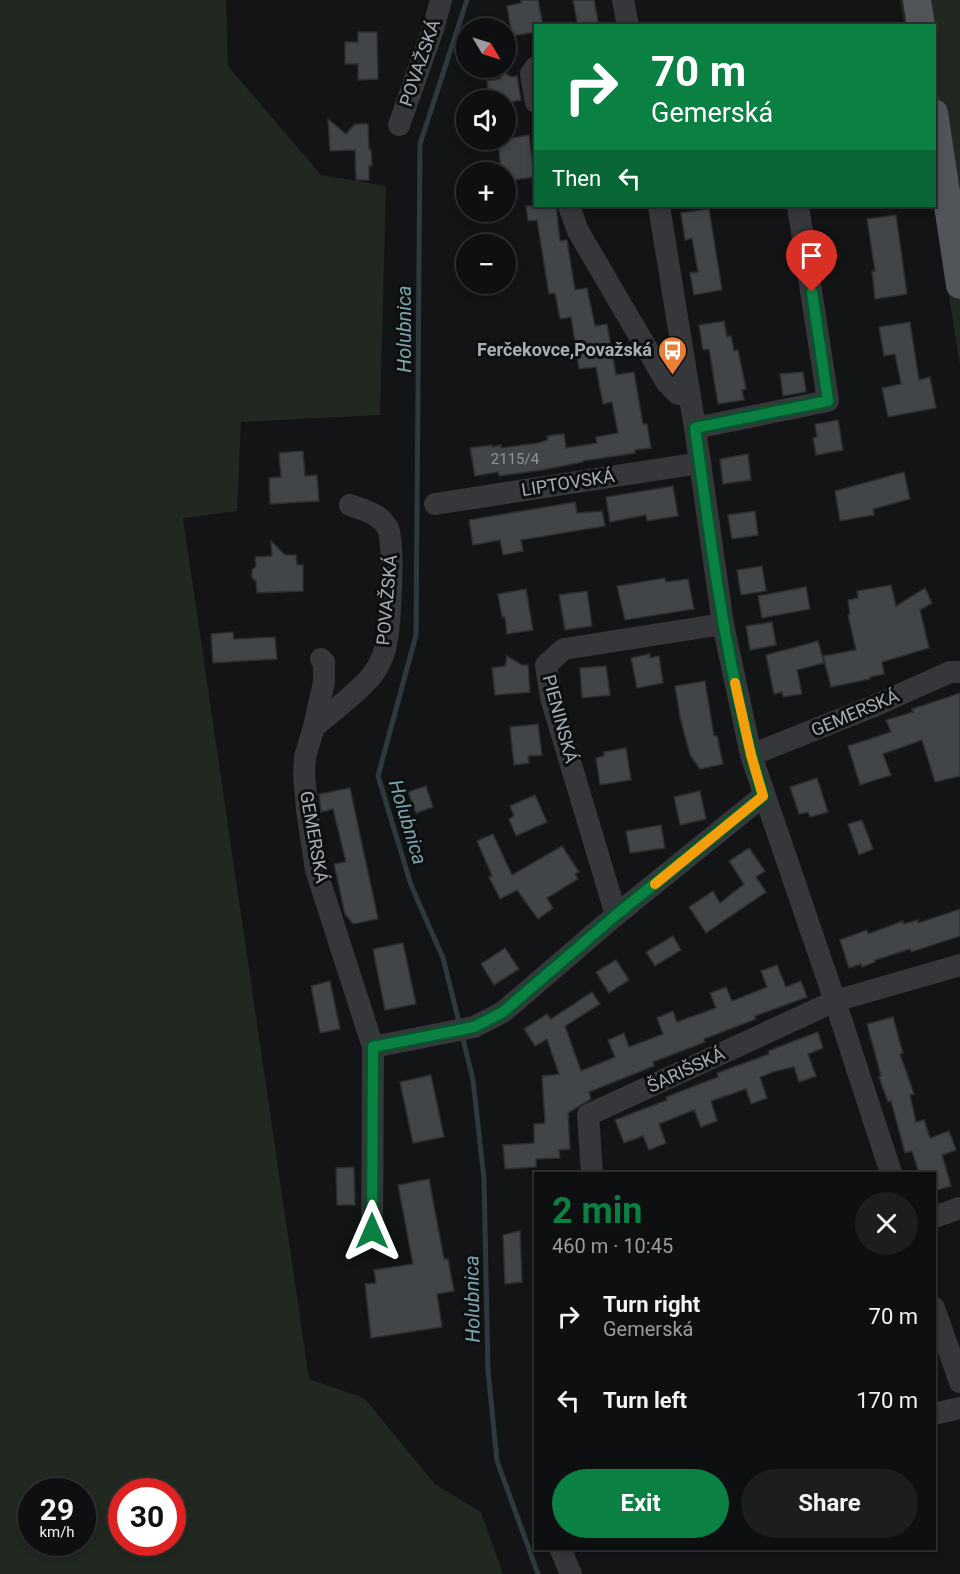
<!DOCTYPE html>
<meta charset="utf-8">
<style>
body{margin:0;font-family:Roboto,sans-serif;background:#1c1d1e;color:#f1f3f6;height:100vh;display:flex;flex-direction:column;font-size:22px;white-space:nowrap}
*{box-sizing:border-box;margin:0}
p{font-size:20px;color:#9b9c9f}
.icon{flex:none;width:33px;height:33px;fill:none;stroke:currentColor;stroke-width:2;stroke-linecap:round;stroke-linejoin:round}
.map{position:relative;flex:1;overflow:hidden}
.side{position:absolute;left:534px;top:1172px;width:402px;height:378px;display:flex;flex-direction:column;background:#0e0f10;border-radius:0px;box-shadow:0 3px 9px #0003,0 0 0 2px #2e2f30}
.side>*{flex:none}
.top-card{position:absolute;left:534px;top:24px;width:402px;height:183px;border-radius:0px;box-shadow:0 3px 9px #0003,0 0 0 2px #2e2f30;background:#0b8043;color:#fff;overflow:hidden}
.needle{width:39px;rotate:128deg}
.tools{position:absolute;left:456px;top:18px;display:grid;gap:12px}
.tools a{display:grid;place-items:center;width:60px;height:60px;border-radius:50%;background:#0e0f10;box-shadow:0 3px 9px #0003,0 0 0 2px #2e2f30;font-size:30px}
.speed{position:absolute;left:18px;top:1478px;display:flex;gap:12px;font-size:30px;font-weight:700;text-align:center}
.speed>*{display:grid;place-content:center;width:78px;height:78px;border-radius:50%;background:#0e0f10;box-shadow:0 3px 9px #0003,0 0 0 2px #2e2f30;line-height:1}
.speed small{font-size:15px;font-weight:400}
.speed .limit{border:9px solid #d22;background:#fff;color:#111}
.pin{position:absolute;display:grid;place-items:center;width:51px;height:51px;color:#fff;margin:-62px -26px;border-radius:50% 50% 50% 0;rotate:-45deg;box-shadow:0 0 6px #0007}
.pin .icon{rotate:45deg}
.me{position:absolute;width:66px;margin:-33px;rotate:0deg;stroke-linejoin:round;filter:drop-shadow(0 0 4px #0008)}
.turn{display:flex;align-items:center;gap:21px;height:126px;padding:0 18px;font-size:27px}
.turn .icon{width:78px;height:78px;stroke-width:2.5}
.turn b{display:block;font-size:42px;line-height:51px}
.then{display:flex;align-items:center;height:57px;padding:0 18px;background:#0003;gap:12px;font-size:22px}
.round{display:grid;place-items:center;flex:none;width:63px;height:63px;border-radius:32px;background:#1c1d1e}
.overview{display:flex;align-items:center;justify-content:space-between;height:102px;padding:0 18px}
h1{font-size:36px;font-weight:700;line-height:45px;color:#0b8043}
.primary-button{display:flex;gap:12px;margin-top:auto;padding:12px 18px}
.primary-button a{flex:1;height:69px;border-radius:36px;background:#0b8043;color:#fff;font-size:24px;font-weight:700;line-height:69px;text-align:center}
.primary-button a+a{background:#1c1d1e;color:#f1f3f6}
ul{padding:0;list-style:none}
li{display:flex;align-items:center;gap:18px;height:84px;padding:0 18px}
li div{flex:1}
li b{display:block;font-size:22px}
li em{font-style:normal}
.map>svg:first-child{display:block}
.green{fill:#202820;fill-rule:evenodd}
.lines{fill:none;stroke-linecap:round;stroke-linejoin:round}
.stream{stroke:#2d3a3d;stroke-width:5}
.building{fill:#424548;stroke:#2d2e31;stroke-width:1.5}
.minor{stroke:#35373a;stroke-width:22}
.major{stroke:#515459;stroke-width:28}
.route-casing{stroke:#07532c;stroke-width:15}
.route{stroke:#0b8043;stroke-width:10}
.slow{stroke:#f59e0b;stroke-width:10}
.labels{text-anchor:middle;stroke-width:6;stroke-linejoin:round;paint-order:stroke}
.number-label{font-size:15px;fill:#8d949a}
.street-label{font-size:18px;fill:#a6aeb5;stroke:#0e0f10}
.poi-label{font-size:18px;font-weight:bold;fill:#a6aeb5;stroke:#0e0f10;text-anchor:end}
.water-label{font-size:20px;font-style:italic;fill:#7ea4ae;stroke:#0e0f10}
</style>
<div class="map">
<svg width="960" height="1574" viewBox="0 0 960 1574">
<rect width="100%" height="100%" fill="#131415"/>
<g class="green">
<path d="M0,0h226l2,66 93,109 65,11 -6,229 -139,7 -4,89 -54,7 126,861 55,19 71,86 46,28 22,62h-503zM32,1491h50v51h-50zM122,1491h50v51h-50z"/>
<polygon points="900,0 960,0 960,364 934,206 934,26 904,25"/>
</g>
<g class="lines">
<g class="stream">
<polyline points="460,1026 443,958 411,885 378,776 416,635 420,144 467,0"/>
<polyline points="462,1035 473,1080 484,1179 488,1370 497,1461 538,1574"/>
</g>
</g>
<g class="building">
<polygon points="521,0 538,0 543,26 536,26 536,32 512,36 507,6 521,3"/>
<polygon points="573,0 594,0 599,26 578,26"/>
<polygon points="358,32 377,32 378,79 358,80 358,64 345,64 345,42 358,42"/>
<polygon points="504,72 511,77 517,76 521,100 506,103 506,100 490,100 487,81 499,79"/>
<polygon points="328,119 346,134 355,124 368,124 369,149 371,149 372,166 369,166 369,180 356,180 355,150 330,151"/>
<polygon points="529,135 534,177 506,181 506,172 501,172 498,140"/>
<polygon points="526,206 556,206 560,241 567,240 575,290 587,288 595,326 607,324 616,375 634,372 643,424 647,424 651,448 635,450 635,453 583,461 583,462 542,470 499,476 498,472 475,476 470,448 492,445 492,447 501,445 501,448 538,443 548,440 547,436 564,434 566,448 597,443 596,437 618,433 612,402 603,404 596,367 579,369 571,317 560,319 555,293 549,294 537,220 528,221"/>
<polygon points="709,209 722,290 694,295 690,273 698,272 692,238 685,240 681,213"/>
<polygon points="896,215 907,294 875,299 872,271 875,271 867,219"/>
<polygon points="724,321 727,337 731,336 734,351 738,350 746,389 742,390 744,400 718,404 709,349 703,350 699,325"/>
<polygon points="910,322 919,380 930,377 936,408 888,417 882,388 901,384 895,354 884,356 879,327"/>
<polygon points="803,372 806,392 783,396 780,374"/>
<polygon points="838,420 843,450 816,455 813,438 817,437 815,424"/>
<polygon points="303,451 305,476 317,475 319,501 270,504 269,478 281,477 279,453"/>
<polygon points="748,454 751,480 723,484 720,459"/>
<polygon points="904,472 910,499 873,509 874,515 840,521 835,491"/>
<polygon points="673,486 678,516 647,521 646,515 610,522 606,497"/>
<polygon points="575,502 577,513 602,511 605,526 521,540 523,551 503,555 500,540 473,545 469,520"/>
<polygon points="755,511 758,535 732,539 728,515"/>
<polygon points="271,541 285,555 296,555 297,565 303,565 303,591 257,593 256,581 252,578 252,570 256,566 255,557 272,556"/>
<polygon points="762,566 766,591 741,595 737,570"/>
<polygon points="665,578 666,582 688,579 694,609 625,620 617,586"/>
<polygon points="891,585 896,606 925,588 932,603 920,610 929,648 882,662 884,674 870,677 870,679 831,687 823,656 856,650 848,615 850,614 848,600 858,598 857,591"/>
<polygon points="806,587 810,609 762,618 758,596"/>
<polygon points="526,589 533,630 507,634 505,617 502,617 498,594"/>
<polygon points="587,591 592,626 565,630 559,595"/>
<polygon points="772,622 776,645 750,650 746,626"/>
<polygon points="233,632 234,639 275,637 277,659 213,663 211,634"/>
<polygon points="818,641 824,663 797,670 802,694 783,697 782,692 774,694 766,655"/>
<polygon points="650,654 650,658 659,656 663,683 637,688 631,658"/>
<polygon points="507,656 522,665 528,665 530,692 495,695 492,668 505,666"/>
<polygon points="606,666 610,695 582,698 580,668"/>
<polygon points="705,681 714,736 717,736 723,764 700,769 690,755 680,717 675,686"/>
<polygon points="960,693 960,776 935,782 922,740 883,754 891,775 860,785 848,746 891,732 886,720 913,712 912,709"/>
<polygon points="538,724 542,755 528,756 529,763 514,765 510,727"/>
<polygon points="626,748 631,780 600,785 596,758 604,756 604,752"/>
<polygon points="817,778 828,812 810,817 808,812 799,814 790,787"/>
<polygon points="426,786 433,807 416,813 408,792"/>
<polygon points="350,788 378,919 353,924 345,914 334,864 346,862 333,809 321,812 319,794"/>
<polygon points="700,791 706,819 680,825 674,797"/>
<polygon points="535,795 547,822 516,836 509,819 514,816 510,806"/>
<polygon points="862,820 873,849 859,855 848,824"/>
<polygon points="661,825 665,848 630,853 626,831"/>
<polygon points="493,834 512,875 562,846 579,872 575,874 578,879 547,898 553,908 538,919 517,890 500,899 489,877 492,876 477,841"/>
<polygon points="749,848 765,871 756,877 766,892 706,933 689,907 713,891 720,903 744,884 729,861"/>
<polygon points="960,909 960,936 911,952 910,949 875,960 875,962 862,967 861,964 849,968 840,940 867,930 868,934 903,921 903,924 918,920 918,923"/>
<polygon points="673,936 681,950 655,966 646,952"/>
<polygon points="403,943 416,1004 385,1010 373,949"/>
<polygon points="505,948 519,969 494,985 481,964"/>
<polygon points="616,960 629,980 609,993 596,972"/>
<polygon points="777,965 786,987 801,981 807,997 755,1016 756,1019 704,1039 705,1042 653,1062 654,1066 589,1092 591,1099 568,1113 570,1149 559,1150 560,1158 536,1159 536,1167 505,1169 503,1145 534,1143 534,1124 545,1123 542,1076 559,1074 547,1039 535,1046 524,1029 547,1014 551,1019 592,992 600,1004 565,1026 581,1071 615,1057 608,1040 624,1033 629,1047 663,1034 657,1018 673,1011 677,1022 716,1008 710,993 726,987 732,1001 767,987 761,971"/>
<polygon points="330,981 340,1029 320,1033 311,986"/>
<polygon points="893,1017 903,1053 900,1054 914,1094 910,1095 916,1122 924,1120 930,1138 949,1131 956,1150 942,1155 951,1186 934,1191 934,1173 919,1173 912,1151 905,1153 891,1101 888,1102 879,1077 881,1076 867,1024"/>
<polygon points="818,1032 823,1048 808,1054 816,1076 799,1082 794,1067 776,1071 760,1077 767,1098 751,1104 746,1089 711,1101 717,1121 701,1127 694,1110 659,1124 666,1143 649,1150 643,1136 624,1143 615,1120 667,1100 666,1097 718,1077 717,1073 769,1054 768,1051"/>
<polygon points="431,1075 444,1137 413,1143 400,1082"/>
<polygon points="354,1167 355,1205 337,1205 336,1168"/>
<polygon points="429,1179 444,1259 448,1259 454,1291 437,1294 442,1327 371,1338 365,1284 376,1283 374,1270 413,1264 398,1185"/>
<polygon points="520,1231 522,1282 505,1284 503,1235"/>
</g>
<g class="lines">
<g class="minor">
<polyline points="623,0 628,26"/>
<polyline points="536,67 531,74 536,102"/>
<polyline points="399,125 433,29 441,0"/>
<polyline points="569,206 578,231 667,383 678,394 690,396"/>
<polyline points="659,206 695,428 723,624 751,755 835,1001 891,1173"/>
<polyline points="695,428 828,401 798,206"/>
<polyline points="435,504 700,463"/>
<polyline points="321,659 324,662 324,682 314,727 305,757 304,774 307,810 316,870 373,1047 474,1027 503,1012 616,915 763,796"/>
<path d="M314,727c17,-14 47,-37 59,-53 5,-7 10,-18 12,-25 5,-17 10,-106 3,-120 -7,-15 -24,-19 -38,-24"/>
<polyline points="751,755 874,706 950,672 960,672"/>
<polyline points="616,915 551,698 546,665 564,649 723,624"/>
<polyline points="592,1173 588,1115 835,1001 960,965"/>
<polyline points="934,1217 960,1208"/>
<polyline points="372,1231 373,1047"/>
<polyline points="934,1308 960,1382"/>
<polyline points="934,1414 960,1408"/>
<polyline points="560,1548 571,1574"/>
</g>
<g class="major">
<polyline points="917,0 921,26"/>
<polyline points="934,113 960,285"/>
</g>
</g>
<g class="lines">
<defs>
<path id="route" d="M372,1231l1,-184 101,-20 29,-15 113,-97 147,-119c-36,-120 -51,-245 -68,-368l133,-27 -16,-109"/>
</defs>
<use href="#route" class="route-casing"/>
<use href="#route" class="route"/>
<polyline class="slow" points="655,884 763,796 751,755 735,683"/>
</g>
<defs>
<symbol id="bus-pin" viewBox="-11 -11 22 30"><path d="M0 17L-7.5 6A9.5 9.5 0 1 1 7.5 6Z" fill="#e87f38" stroke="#0e0f10"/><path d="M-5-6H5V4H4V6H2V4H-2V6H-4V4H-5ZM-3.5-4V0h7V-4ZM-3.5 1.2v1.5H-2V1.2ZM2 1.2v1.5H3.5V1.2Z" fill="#fff"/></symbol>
</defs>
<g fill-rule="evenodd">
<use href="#bus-pin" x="656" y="334" width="33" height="45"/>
</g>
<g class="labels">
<g class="number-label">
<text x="515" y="464">2115/4</text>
</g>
<g class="street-label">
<text transform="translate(420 63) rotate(-71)" y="6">POVAŽSKÁ</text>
<text transform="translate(568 483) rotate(-9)" y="6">LIPTOVSKÁ</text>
<text transform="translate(387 600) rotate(-85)" y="6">POVAŽSKÁ</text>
<text transform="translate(855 713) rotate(-23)" y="6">GEMERSKÁ</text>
<text transform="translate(560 719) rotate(75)" y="6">PIENINSKÁ</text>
<text transform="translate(314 837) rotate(80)" y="6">GEMERSKÁ</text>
<text transform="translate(686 1070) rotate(-25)" y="6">ŠARIŠSKÁ</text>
</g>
<g class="poi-label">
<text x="652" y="356">Ferčekovce,Považská</text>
</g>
<g class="water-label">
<text transform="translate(404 329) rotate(-90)" y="7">Holubnica</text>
<text transform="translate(408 822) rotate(73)" y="7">Holubnica</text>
<text transform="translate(472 1299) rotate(-91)" y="7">Holubnica</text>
</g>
</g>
</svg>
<div class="tools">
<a><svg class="needle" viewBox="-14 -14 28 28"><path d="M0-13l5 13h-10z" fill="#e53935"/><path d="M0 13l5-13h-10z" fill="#9b9c9f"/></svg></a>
<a><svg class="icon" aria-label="sound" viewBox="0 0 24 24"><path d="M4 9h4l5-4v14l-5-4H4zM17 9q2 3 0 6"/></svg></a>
<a>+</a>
<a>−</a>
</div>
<div class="speed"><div>29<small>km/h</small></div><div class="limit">30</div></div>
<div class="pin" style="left:812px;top:292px;background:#d93025"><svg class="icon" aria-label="arrive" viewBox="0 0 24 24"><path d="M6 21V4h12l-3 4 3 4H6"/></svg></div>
<svg class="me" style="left:372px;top:1231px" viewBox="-20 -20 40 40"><path d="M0-17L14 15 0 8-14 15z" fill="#0b8043" stroke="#fff" stroke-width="4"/></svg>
<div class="top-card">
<div class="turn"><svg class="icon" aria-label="right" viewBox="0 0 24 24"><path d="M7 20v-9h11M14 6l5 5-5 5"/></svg><div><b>70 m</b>Gemerská</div></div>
<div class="then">Then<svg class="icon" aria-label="left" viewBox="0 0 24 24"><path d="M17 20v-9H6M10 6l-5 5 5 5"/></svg></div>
</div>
<section class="side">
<div class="overview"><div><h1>2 min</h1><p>460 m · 10:45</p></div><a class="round"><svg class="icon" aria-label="close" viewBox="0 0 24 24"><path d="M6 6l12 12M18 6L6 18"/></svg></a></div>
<ul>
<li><svg class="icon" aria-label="right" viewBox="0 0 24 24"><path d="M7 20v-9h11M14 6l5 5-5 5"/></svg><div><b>Turn right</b><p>Gemerská</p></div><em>70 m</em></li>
<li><svg class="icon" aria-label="left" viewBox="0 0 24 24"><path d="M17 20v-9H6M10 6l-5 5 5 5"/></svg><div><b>Turn left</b></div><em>170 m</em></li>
</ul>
<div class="primary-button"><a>Exit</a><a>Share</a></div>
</section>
</div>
